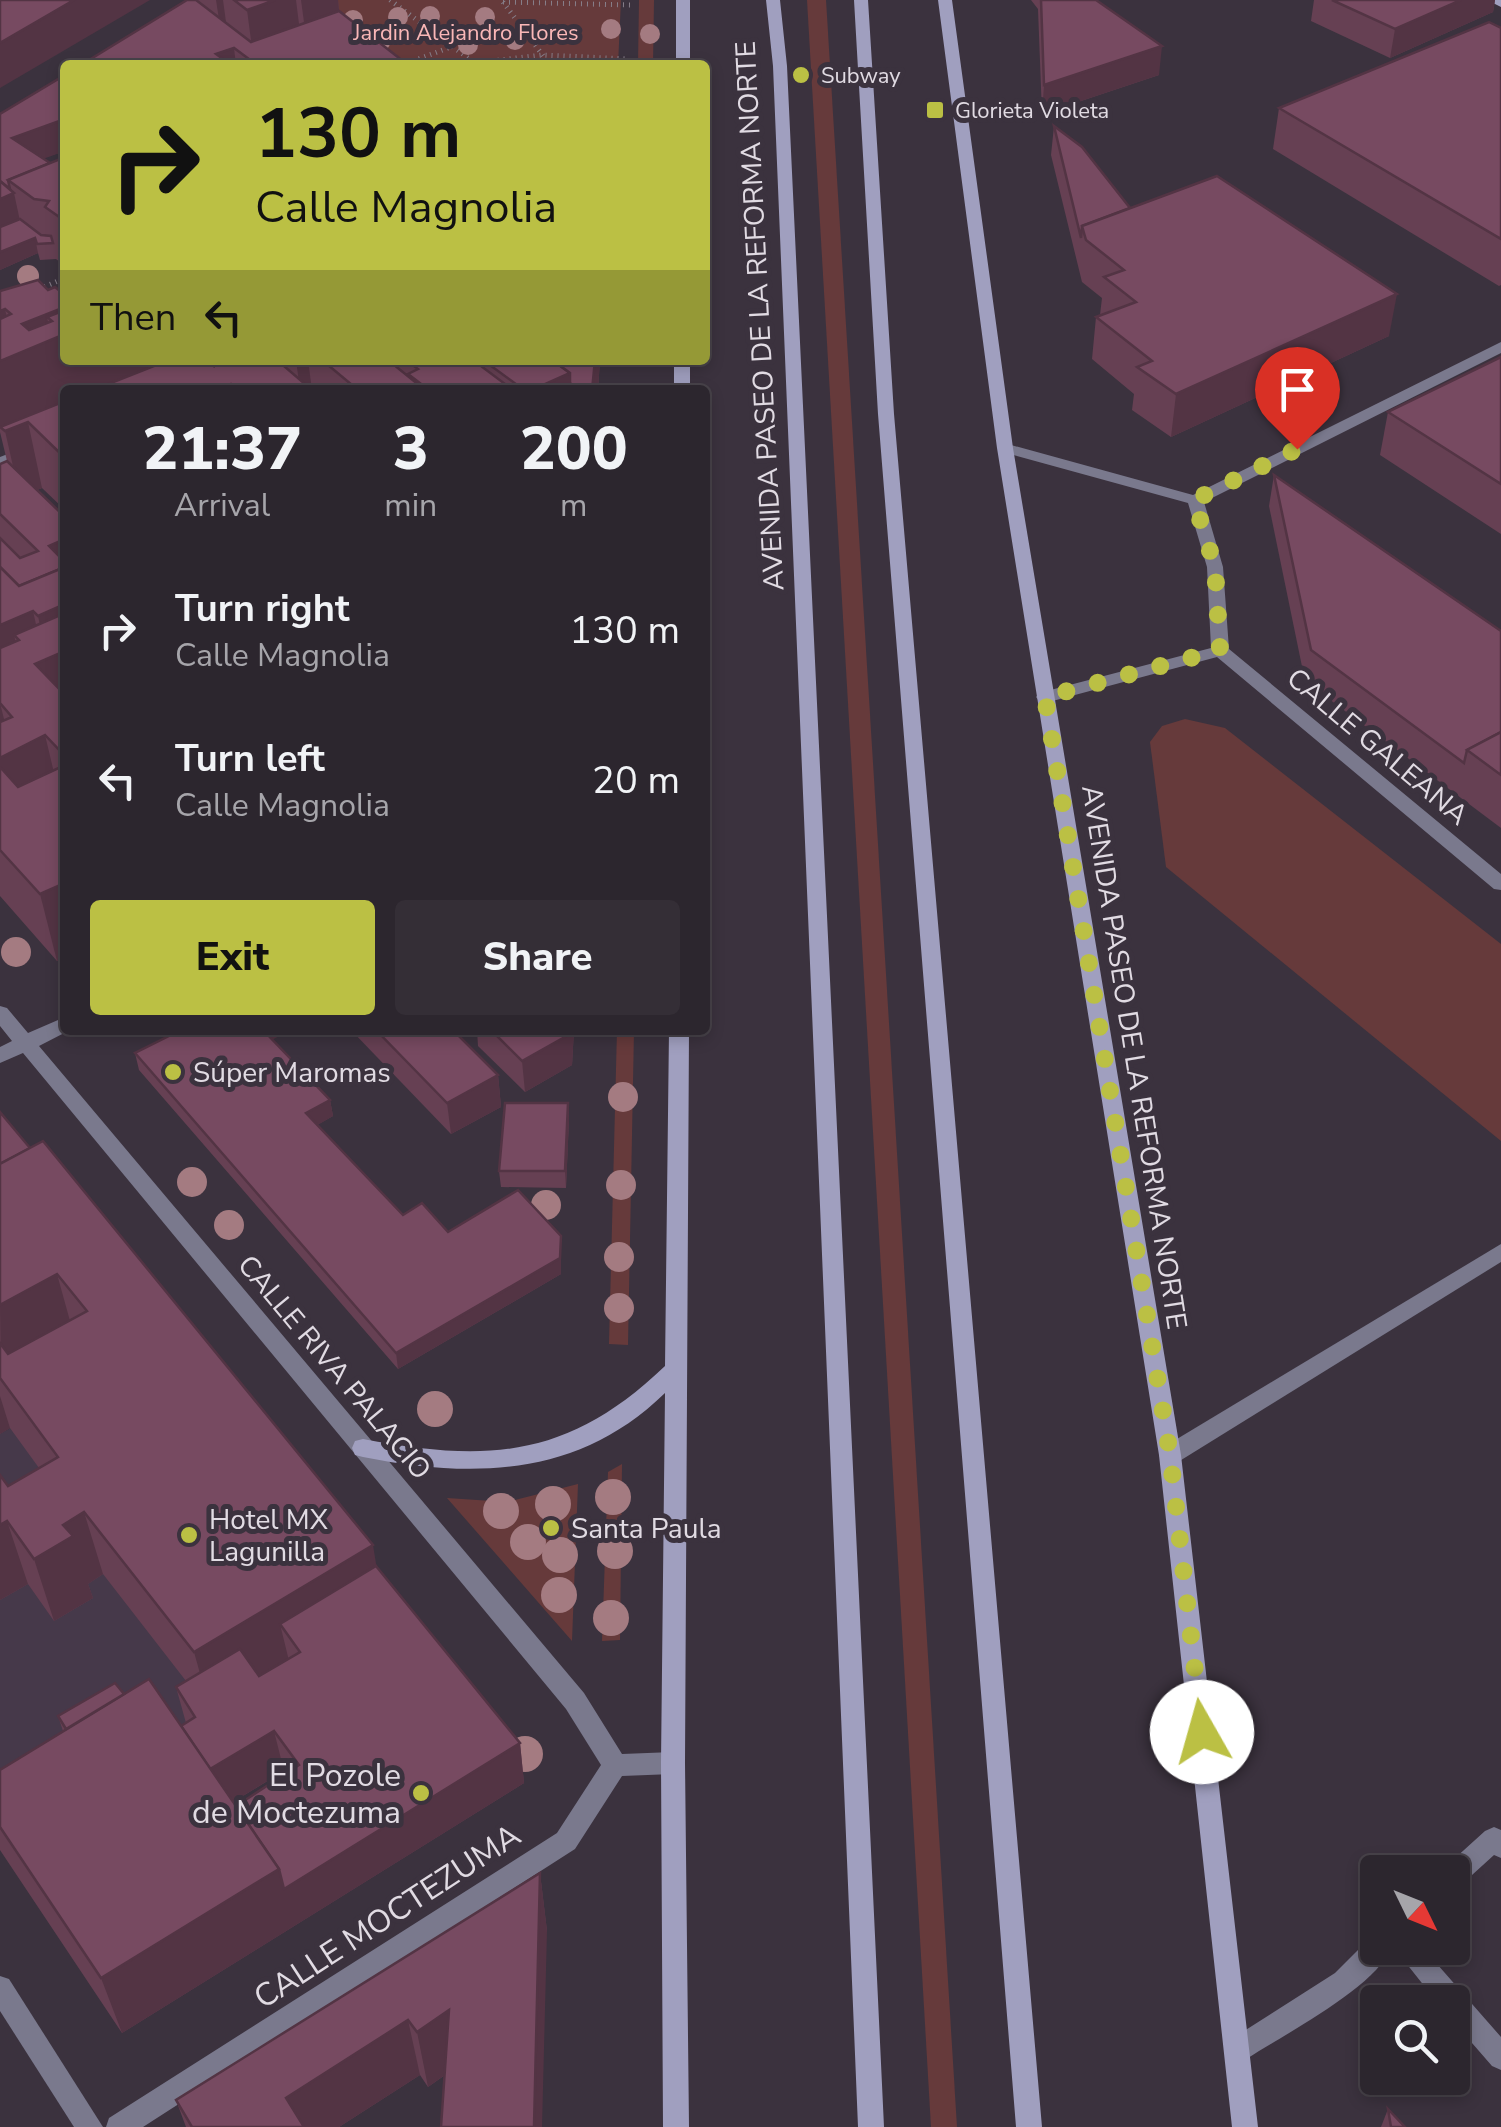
<!DOCTYPE html>
<meta charset="utf-8">
<style>
body{margin:0;font-family:"Nunito Sans",sans-serif;background:#342e36;color:#f1f3f6;height:100vh;display:flex;flex-direction:column;font-size:38px;white-space:nowrap}
*{box-sizing:border-box;margin:0}
p{font-size:32px;color:#a6a5aa}
.icon{flex:none;width:55px;height:55px;fill:none;stroke:currentColor;stroke-width:2;stroke-linecap:round;stroke-linejoin:round}
.map{position:relative;flex:1;overflow:hidden}
.panel{position:absolute;left:60px;top:385px;width:650px;height:650px;display:flex;flex-direction:column;background:#2c262e;border-radius:10px;box-shadow:0 5px 15px #0003,0 0 0 2px #48434a}
.panel>*{flex:none}
.hud{position:absolute;left:60px;top:60px;width:650px;height:305px;border-radius:10px;box-shadow:0 5px 15px #0003,0 0 0 2px #48434a;background:#bbc044;color:#111;overflow:hidden}
.needle{width:65px;rotate:133deg}
.buttons{position:absolute;left:1360px;top:1855px;display:grid;gap:20px}
.buttons a{display:grid;place-items:center;width:110px;height:110px;border-radius:10px;background:#2c262e;box-shadow:0 5px 15px #0003,0 0 0 2px #48434a;font-size:50px}
.pin{position:absolute;display:grid;place-items:center;width:85px;height:85px;color:#fff;margin:-102px -42px;border-radius:50% 50% 50% 0;rotate:-45deg;box-shadow:0 0 10px #0007}
.pin .icon{rotate:45deg}
.me{position:absolute;width:110px;margin:-55px;rotate:353deg;stroke-linejoin:round;filter:drop-shadow(0 0 8px #0008)}
.turn{display:flex;align-items:center;gap:35px;height:210px;padding:0 30px;font-size:45px}
.turn .icon{width:130px;height:130px;stroke-width:2.5}
.turn b{display:block;font-size:70px;line-height:85px}
.then{display:flex;align-items:center;height:95px;padding:0 30px;background:#0003;gap:20px;font-size:38px}
.eta{display:flex;justify-content:space-evenly;align-items:center;height:170px;text-align:center}
.eta b{font-size:60px;font-weight:800;line-height:70px}
.button{display:flex;gap:20px;margin-top:auto;padding:20px 30px}
.button a{flex:1;height:115px;border-radius:10px;background:#bbc044;color:#111;font-size:40px;font-weight:800;line-height:115px;text-align:center}
.button a+a{background:#342e36;color:#f1f3f6}
ul{padding:0;list-style:none}
li{display:flex;align-items:center;gap:30px;height:150px;padding:0 30px}
li div{flex:1}
li b{display:block;font-size:38px}
li em{font-style:normal}
.map>svg:first-child{display:block}
.built{fill:#46394a}
.green{fill:#663a3b}
.lines{fill:none;stroke-linecap:round;stroke-linejoin:round}
.path{stroke:#877f8a;stroke-width:5;stroke-dasharray:1 5;stroke-linecap:butt}
.lane{fill:#7a798d;fill-rule:evenodd}
.street{fill:#7a798d;fill-rule:evenodd}
.secondary{fill:#a09fbf;fill-rule:evenodd}
.tree{fill:#a47b81}
.wall{fill:#664053;fill-rule:evenodd}
.shaded-wall{fill:#533444;fill-rule:evenodd}
.building{fill:#774a61;stroke:#533444;stroke-width:2.5}
.route{stroke:#bbc044;stroke-width:18;stroke-dasharray:0 32.4}
.poi-dot{fill:#bbc044;stroke:#3b323e;stroke-width:4}
.labels{text-anchor:middle;stroke-width:10;stroke-linejoin:round;paint-order:stroke}
.far-park-label{font-size:22px;fill:#fab7b7;stroke:#3b323e}
.far-poi-label{font-size:22px;fill:#e1dbe3;stroke:#3b323e;text-anchor:start}
.street-label{font-size:28px;fill:#e1dbe3;stroke:#3b323e}
.poi-label{font-size:28px;fill:#e1dbe3;stroke:#3b323e;text-anchor:start}
.near-poi-label{font-size:32px;fill:#e1dbe3;stroke:#3b323e;text-anchor:end}
.near-street-label{font-size:32px;fill:#e1dbe3;stroke:#3b323e}
</style>
<div class="map">
<svg width="1501" height="2127" viewBox="0 0 1501 2127">
<rect width="100%" height="100%" fill="#3b323e"/>
<polygon class="built" points="168,1340 383,1607 0,1843 0,1434"/>
<g class="green">
<polygon points="311,0 621,0 618,65 393,65"/>
<polygon points="639,0 654,0 653,65 638,65"/>
<polygon points="807,0 826,0 957,2127 931,2127"/>
<polygon points="1185,719 1225,728 1501,944 1501,1141 1166,867 1150,742 1162,726"/>
<polygon points="617,1030 634,1030 628,1345 609,1344"/>
<polygon points="622,1464 620,1640 602,1641 608,1472"/>
<polygon points="578,1484 572,1641 447,1498 507,1502"/>
</g>
<g class="lines">
<g class="path">
<polyline points="390,0 476,64"/>
<polyline points="503,2 631,5"/>
<polyline points="503,2 550,65"/>
<polyline points="474,63 542,55 629,59"/>
<polyline points="402,65 451,47"/>
<polyline points="39,289 65,278"/>
</g>
<g class="lane">
<polygon points="1494,1827 1501,1830 1501,1858 1494,1855 1461,1885 1452,1889 1452,1872 1441,1872 1443,1869 1485,1831"/>
<path d="M1378,1936v12h13c-15,39 -106,86 -143,110l-9,4 -9,-4 -4,-9 4,-9 105,-67 34,-34z"/>
<polygon points="1394,1948 1423,1948 1501,2037 1501,2070 1492,2066 1452,2020 1452,2002 1437,2002"/>
</g>
<g class="street">
<polygon points="1501,342 1501,353 1204,502 1223,567 1229,649 1501,874 1501,890 1494,889 1217,657 1045,703 1039,701 1036,697 1039,693 1211,648 1207,567 1188,503 999,451 999,445 1011,445 1193,495"/>
<polygon points="65,432 65,443 0,468 0,457"/>
<polygon points="0,1006 7,1008 28,1033 65,1017 65,1030 70,1030 39,1046 584,1693 622,1754 673,1752 682,1755 685,1763 682,1771 673,1774 622,1776 575,1849 143,2127 106,2127 109,2118 557,1833 601,1765 566,1709 23,1053 0,1063 0,1047 12,1041 0,1026"/>
<polygon points="1501,1244 1501,1262 1178,1462 1170,1464 1162,1462 1159,1455 1162,1448"/>
<polygon points="0,1976 9,1979 103,2127 74,2127 0,2011"/>
</g>
<g class="secondary">
<rect x="676" y="0" width="14" height="65"/>
<polygon points="766,0 780,0 787,66 884,2127 858,2127 773,66"/>
<polygon points="854,0 868,0 894,414 1042,2127 1016,2127 878,414"/>
<polygon points="938,0 952,0 1013,448 1181,1455 1258,2127 1232,2127 1159,1455 997,448"/>
<polygon points="1487,0 1501,0 1501,7"/>
<rect x="674" y="360" width="16" height="30"/>
<path d="M669,1030h20l-4,733 4,364h-26l-2,-364 4,-370c-86,84 -191,86 -302,64l-8,-2 -3,-7 3,-7 8,-2c126,24 206,19 302,-73z"/>
</g>
</g>
<g class="tree">
<circle cx="430" cy="16" r="10"/>
<circle cx="398" cy="17" r="10"/>
<circle cx="485" cy="17" r="10"/>
<circle cx="353" cy="20" r="10"/>
<circle cx="611" cy="29" r="10"/>
<circle cx="650" cy="34" r="10"/>
<circle cx="515" cy="40" r="10"/>
<circle cx="380" cy="42" r="10"/>
<circle cx="468" cy="45" r="10"/>
<circle cx="28" cy="276" r="11"/>
<circle cx="16" cy="952" r="15"/>
<circle cx="623" cy="1097" r="15"/>
<circle cx="192" cy="1182" r="15"/>
<circle cx="621" cy="1185" r="15"/>
<circle cx="546" cy="1205" r="15"/>
<circle cx="229" cy="1225" r="15"/>
<circle cx="619" cy="1257" r="15"/>
<circle cx="619" cy="1308" r="15"/>
<circle cx="435" cy="1409" r="18"/>
<circle cx="613" cy="1497" r="18"/>
<circle cx="553" cy="1504" r="18"/>
<circle cx="501" cy="1511" r="18"/>
<circle cx="528" cy="1542" r="18"/>
<circle cx="615" cy="1551" r="18"/>
<circle cx="560" cy="1555" r="18"/>
<circle cx="559" cy="1595" r="18"/>
<circle cx="611" cy="1618" r="18"/>
<circle cx="525" cy="1754" r="18"/>
</g>
<g class="wall">
<polygon points="187,0 338,0 339,11 408,65 81,65"/>
<polygon points="1031,0 1096,0 1159,75 1042,114 1038,9"/>
<polygon points="1314,0 1495,0 1493,12 1390,58 1311,21"/>
<polygon points="1501,27 1501,285 1499,286 1273,149 1279,108"/>
<polygon points="65,75 65,151 43,158 50,163 65,157 65,266 56,259 40,260 38,253 0,270 0,114"/>
<polygon points="1054,126 1130,208 1389,336 1171,437 1132,410 1134,394 1092,359 1096,317 1100,315 1102,298 1082,282 1051,155"/>
<polygon points="38,280 65,360 600,360 598,390 65,390 65,510 42,488 37,490 65,517 65,957 57,961 0,896 0,464 7,461 0,432 0,291"/>
<polygon points="1501,357 1501,534 1380,455 1388,412"/>
<polygon points="1274,475 1501,631 1501,828 1305,681 1269,506"/>
<polygon points="351,1030 436,1030 498,1075 501,1107 451,1134"/>
<polygon points="477,1030 574,1030 572,1065 525,1092 478,1046"/>
<polygon points="272,1040 330,1100 333,1116 317,1125 403,1215 448,1232 561,1236 561,1274 398,1369 139,1070 135,1053"/>
<polygon points="568,1103 569,1119 566,1188 501,1187 499,1171"/>
<path d="M0,1112l376,454 144,177 4,40 -402,250 -122,-183v-80l63,-39 -5,-15 66,-22 57,32 5,-3 -10,-36 10,-6 -83,-107 -15,10 5,14 -39,23 -26,-37 -28,16 8,-114 31,-18 -29,-40 -10,6zM284,1771l2,3 -50,32 -3,-4z"/>
<polygon points="540,1873 547,1931 445,2075 428,2087 420,2075 339,2127 186,2127 176,2100"/>
<polygon points="1388,2109 1405,2127 1381,2127"/>
</g>
<g class="shaded-wall">
<polygon points="74,0 150,0 0,88 0,43"/>
<polygon points="216,0 223,0 229,44 223,46"/>
<polygon points="274,0 296,0 302,48 254,63 247,10"/>
<polygon points="301,0 338,0 342,40 308,52"/>
<polygon points="1461,0 1495,0 1493,12 1390,58 1395,29"/>
<polygon points="1162,46 1159,75 1042,114 1044,85"/>
<polygon points="234,48 236,65 218,65 216,54"/>
<polygon points="65,119 65,151 18,168 12,138"/>
<polygon points="14,193 23,235 0,244 0,199"/>
<polygon points="35,238 38,253 0,270 0,252"/>
<polygon points="1397,294 1389,336 1171,437 1176,394"/>
<path d="M65,299v61h106l-71,30h-35v14l-65,24v-117l5,-2 10,46 7,-31zM47,317l5,4v19z"/>
<polygon points="296,360 308,360 312,390 300,390"/>
<polygon points="545,360 555,360 570,373 571,390 532,390"/>
<polygon points="595,360 600,360 598,390 592,390"/>
<polygon points="28,422 42,488 20,497 5,431"/>
<polygon points="65,539 65,573 49,546"/>
<polygon points="65,601 65,724 19,640 14,635 27,687 0,698 0,625 33,611 44,660 47,659 38,616"/>
<polygon points="0,703 12,751 45,735 61,802 0,784"/>
<polygon points="65,883 65,957 57,961 40,894"/>
<polygon points="261,1030 291,1030 264,1044"/>
<polygon points="570,1030 574,1030 572,1065 525,1092 522,1061"/>
<polygon points="498,1075 501,1107 451,1134 447,1103"/>
<polygon points="330,1100 333,1116 309,1130 306,1113"/>
<polygon points="568,1103 569,1119 566,1188 565,1171"/>
<polygon points="561,1236 561,1274 398,1369 396,1353"/>
<polygon points="57,1274 75,1339 1,1380 0,1305"/>
<polygon points="0,1396 10,1428 0,1434"/>
<polygon points="84,1512 103,1574 88,1584 93,1598 54,1621 34,1559 63,1525"/>
<polygon points="7,1521 28,1584 0,1600 0,1525"/>
<polygon points="373,1545 383,1607 300,1652 280,1624 290,1665 211,1713 194,1652"/>
<polygon points="274,1731 284,1771 216,1812 205,1772"/>
<polygon points="520,1743 524,1783 122,2033 101,1978 279,1869"/>
<polygon points="540,1873 547,1931 542,2127 534,2127"/>
<polygon points="449,2010 459,2065 428,2087 417,2032"/>
<polygon points="408,2020 420,2075 339,2127 295,2127 286,2098"/>
</g>
<g class="building">
<polygon points="0,0 74,0 0,43"/>
<polygon points="187,0 196,0 251,42 339,11 408,65 257,65 234,48 216,54 231,65 81,65"/>
<polygon points="234,0 275,0 247,10"/>
<polygon points="1041,0 1096,0 1162,46 1044,85"/>
<polygon points="1332,0 1461,0 1395,29"/>
<polygon points="1489,22 1501,28 1501,239 1279,108"/>
<polygon points="65,75 65,119 12,138 50,163 8,180 10,189 0,181 0,114"/>
<polygon points="1054,126 1082,147 1130,208 1082,226 1081,238"/>
<polygon points="65,157 65,221 45,207 49,201 34,199 8,180"/>
<polygon points="1217,176 1397,294 1176,394 1137,367 1152,361 1096,317 1136,302 1104,277 1124,270 1086,240 1082,226"/>
<polygon points="0,181 14,193 0,199"/>
<polygon points="20,219 41,235 51,236 53,243 37,244 35,238 0,252 0,227"/>
<polygon points="38,280 48,290 55,287 65,295 65,299 62,300 65,303 65,307 22,324 29,330 52,321 47,317 65,310 65,334 0,361 0,319 11,314 5,309 0,311 0,291"/>
<polygon points="1501,357 1501,484 1388,412"/>
<polygon points="169,360 205,360 215,367 207,360 277,360 312,390 238,390 231,384 217,390 93,390"/>
<polygon points="322,360 388,360 425,390 358,390"/>
<polygon points="406,360 473,360 513,390 429,390 408,374 418,369"/>
<polygon points="483,360 552,360 570,373 532,390 524,390"/>
<polygon points="555,360 595,360 592,390 579,390 570,383 570,373 555,362"/>
<polygon points="65,401 65,458 28,422 5,431 0,427"/>
<polygon points="7,461 65,517 65,539 49,546 65,562 65,574 60,569 19,586 0,567 0,538 20,558 38,551 0,514 0,464"/>
<polygon points="1274,475 1501,631 1501,732 1467,750 1464,763 1311,650"/>
<polygon points="0,567 19,586 60,569 65,574 65,604 38,616 33,611 0,625"/>
<polygon points="65,613 65,651 35,664 65,695 65,756 45,735 0,758 0,722 12,717 0,703 0,648 19,640 14,635"/>
<polygon points="1501,732 1501,775 1467,750"/>
<polygon points="65,765 65,883 40,894 0,850 0,767 18,787"/>
<polygon points="181,1030 263,1030 330,1100 306,1113 403,1215 422,1203 448,1232 518,1190 561,1236 560,1258 396,1353 135,1053"/>
<polygon points="376,1030 436,1030 439,1033 444,1030 453,1030 498,1075 447,1103"/>
<polygon points="491,1030 570,1030 570,1034 522,1061"/>
<polygon points="505,1103 568,1103 565,1171 499,1171"/>
<polygon points="0,1112 30,1148 0,1164"/>
<polygon points="43,1141 373,1545 194,1652 84,1512 63,1525 73,1536 34,1559 7,1521 0,1525 0,1475 8,1486 58,1457 0,1378 0,1343 8,1354 87,1311 57,1274 0,1305 0,1164"/>
<polygon points="376,1566 520,1743 284,1889 279,1869 236,1806 299,1765 274,1731 210,1769 181,1726 195,1717 176,1687 240,1649 259,1676 300,1652 280,1624"/>
<polygon points="149,1679 279,1869 101,1978 0,1827 0,1770"/>
<polygon points="115,1683 124,1694 66,1729 58,1716"/>
<polygon points="540,1873 534,2127 441,2127 449,2010 417,2032 408,2020 286,2098 304,2127 192,2127 176,2100"/>
<polygon points="1388,2109 1405,2127 1391,2127"/>
</g>
<g class="lines">
<polyline class="route" points="1202,1732 1170,1454 1045,697 1220,650 1215,567 1194,500 1297,449"/>
</g>
<g class="poi-dot">
<circle cx="801" cy="75" r="10"/>
<rect x="925" y="100" width="20" height="20" rx="5"/>
<circle cx="173" cy="1072" r="10"/>
<circle cx="551" cy="1528" r="10"/>
<circle cx="189" cy="1535" r="10"/>
<circle cx="421" cy="1793" r="10"/>
</g>
<g class="labels">
<g class="far-park-label">
<text x="466" y="40">Jardin Alejandro Flores</text>
</g>
<g class="far-poi-label">
<text x="821" y="83">Subway</text>
<text x="955" y="118">Glorieta Violeta</text>
</g>
<g class="street-label">
<text transform="translate(759 316) rotate(-93)" y="10">AVENIDA PASEO DE LA REFORMA NORTE</text>
<text transform="translate(1378 746) rotate(40)" y="10">CALLE GALEANA</text>
<text transform="translate(1135 1057) rotate(81)" y="10">AVENIDA PASEO DE LA REFORMA NORTE</text>
<text transform="translate(335 1367) rotate(50)" y="10">CALLE RIVA PALACIO</text>
</g>
<g class="poi-label">
<text x="193" y="1082">Súper Maromas</text>
<text x="209" y="1529">Hotel MX<tspan x="209" dy="32">Lagunilla</tspan></text>
<text x="571" y="1538">Santa Paula</text>
</g>
<g class="near-poi-label">
<text x="401" y="1786">El Pozole<tspan x="401" dy="37">de Moctezuma</tspan></text>
</g>
<g class="near-street-label">
<text transform="translate(387 1916) rotate(-33)" y="11">CALLE MOCTEZUMA</text>
</g>
</g>
</svg>
<div class="buttons">
<a><svg class="needle" viewBox="-14 -14 28 28"><path d="M0-13l5 13h-10z" fill="#e53935"/><path d="M0 13l5-13h-10z" fill="#a6a5aa"/></svg></a>
<a><svg class="icon" aria-label="search" viewBox="0 0 24 24"><circle cx="10" cy="10" r="6"/><path d="M15 15l6 6"/></svg></a>
</div>
<div class="pin" style="left:1297px;top:449px;background:#d93025"><svg class="icon" aria-label="arrive" viewBox="0 0 24 24"><path d="M6 21V4h12l-3 4 3 4H6"/></svg></div>
<svg class="me" style="left:1202px;top:1732px" viewBox="-20 -20 40 40"><circle r="19" fill="#fff"/><path d="M0-13L10 11 0 6-10 11z" fill="#bbc044"/></svg>
<div class="hud">
<div class="turn"><svg class="icon" aria-label="right" viewBox="0 0 24 24"><path d="M7 20v-9h11M14 6l5 5-5 5"/></svg><div><b>130 m</b>Calle Magnolia</div></div>
<div class="then">Then<svg class="icon" aria-label="left" viewBox="0 0 24 24"><path d="M17 20v-9H6M10 6l-5 5 5 5"/></svg></div>
</div>
<section class="panel">
<div class="eta">
<div><b>21:37</b><p>Arrival</p></div>
<div><b>3</b><p>min</p></div>
<div><b>200</b><p>m</p></div>
</div>
<ul>
<li><svg class="icon" aria-label="right" viewBox="0 0 24 24"><path d="M7 20v-9h11M14 6l5 5-5 5"/></svg><div><b>Turn right</b><p>Calle Magnolia</p></div><em>130 m</em></li>
<li><svg class="icon" aria-label="left" viewBox="0 0 24 24"><path d="M17 20v-9H6M10 6l-5 5 5 5"/></svg><div><b>Turn left</b><p>Calle Magnolia</p></div><em>20 m</em></li>
</ul>
<div class="button"><a>Exit</a><a>Share</a></div>
</section>
</div>
